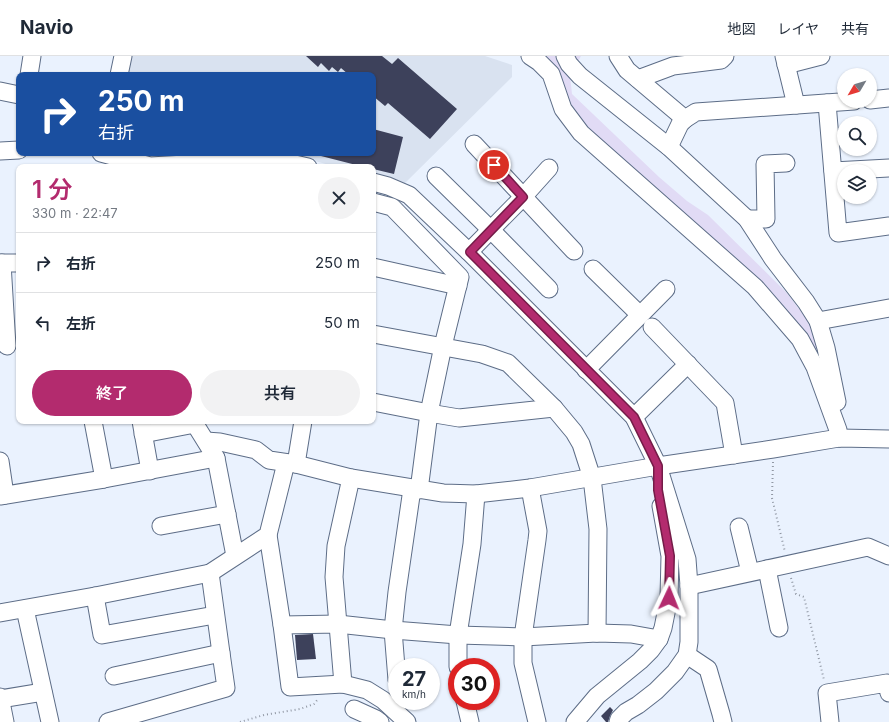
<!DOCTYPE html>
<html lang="ja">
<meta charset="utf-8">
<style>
body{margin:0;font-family:Inter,"Noto Sans JP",sans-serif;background:#f2f2f3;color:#1f2937;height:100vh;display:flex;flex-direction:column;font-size:15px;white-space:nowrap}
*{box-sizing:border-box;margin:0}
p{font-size:13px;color:#747a83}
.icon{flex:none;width:22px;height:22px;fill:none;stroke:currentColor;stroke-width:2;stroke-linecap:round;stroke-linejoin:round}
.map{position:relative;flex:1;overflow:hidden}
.panel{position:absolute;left:16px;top:108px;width:360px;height:260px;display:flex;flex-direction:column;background:#fff;border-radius:8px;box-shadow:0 1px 3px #0004}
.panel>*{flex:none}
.top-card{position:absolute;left:16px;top:16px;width:360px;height:84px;border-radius:8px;box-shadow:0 1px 3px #0004;background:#1a4fa0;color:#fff;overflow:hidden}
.needle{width:26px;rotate:232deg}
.buttons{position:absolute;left:837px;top:12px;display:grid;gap:8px}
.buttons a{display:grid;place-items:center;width:40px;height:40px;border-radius:50%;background:#fff;box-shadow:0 1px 3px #0004;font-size:20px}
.speed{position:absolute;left:388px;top:602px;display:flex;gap:8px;font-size:20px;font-weight:700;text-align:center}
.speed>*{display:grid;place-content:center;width:52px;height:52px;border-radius:50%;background:#fff;box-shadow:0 1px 3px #0004;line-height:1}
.speed small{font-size:10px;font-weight:400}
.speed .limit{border:6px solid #d22;background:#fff;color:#111}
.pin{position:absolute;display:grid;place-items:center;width:34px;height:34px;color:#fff;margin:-17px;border:2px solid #fff;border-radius:50%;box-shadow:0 1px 4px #0007}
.me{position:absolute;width:44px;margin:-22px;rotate:2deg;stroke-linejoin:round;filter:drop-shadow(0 0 3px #0008)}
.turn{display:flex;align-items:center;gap:14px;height:84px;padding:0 16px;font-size:18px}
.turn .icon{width:52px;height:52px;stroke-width:2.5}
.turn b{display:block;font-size:28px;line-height:34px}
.round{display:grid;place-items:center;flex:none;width:42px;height:42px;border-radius:21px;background:#f2f2f3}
.head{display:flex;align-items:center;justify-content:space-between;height:68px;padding:0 16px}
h1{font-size:24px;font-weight:600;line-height:30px;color:#b32b6e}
.action{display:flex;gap:8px;margin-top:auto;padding:8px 16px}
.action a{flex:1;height:46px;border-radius:24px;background:#b32b6e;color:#fff;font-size:16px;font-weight:600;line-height:46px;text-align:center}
.action a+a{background:#f2f2f3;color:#1f2937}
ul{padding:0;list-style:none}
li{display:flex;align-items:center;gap:12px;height:60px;padding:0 16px;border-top:1px solid #e0e1e3}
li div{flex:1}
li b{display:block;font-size:15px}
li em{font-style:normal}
header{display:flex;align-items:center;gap:24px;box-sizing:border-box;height:56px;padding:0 20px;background:#fff;border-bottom:1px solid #e0e1e3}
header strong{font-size:19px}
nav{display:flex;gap:22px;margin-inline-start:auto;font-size:14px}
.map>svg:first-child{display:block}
.built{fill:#d9e2f0}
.green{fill:#e1dbf5}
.building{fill:#3d415b}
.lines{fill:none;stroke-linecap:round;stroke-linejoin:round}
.minor-casing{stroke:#5d6d87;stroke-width:19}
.path{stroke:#9198a4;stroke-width:2;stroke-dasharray:1 3;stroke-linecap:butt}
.minor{stroke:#fff;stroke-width:17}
.route-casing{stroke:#741c48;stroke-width:10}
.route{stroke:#b32b6e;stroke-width:7}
</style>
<header>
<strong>Navio</strong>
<nav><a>地図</a><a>レイヤ</a><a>共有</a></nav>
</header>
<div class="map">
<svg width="889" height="666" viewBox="0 0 889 666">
<rect width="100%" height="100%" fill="#eaf2fe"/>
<g class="built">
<polygon points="130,0 485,0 512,9 512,21 403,129 373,121 373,111 337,111 285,97 373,97 373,19 126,19"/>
<polygon points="132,97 220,97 150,102"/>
</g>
<polygon class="green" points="538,0 581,0 570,20 572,38 659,121 687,145 708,159 787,237 805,261 818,286 814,300 585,74"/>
<g class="building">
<polygon points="306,0 382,0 392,8 398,2 457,53 430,83 388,47 385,50 373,40 373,19 349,19 341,12 338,16 332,11 329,15 321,7 318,11"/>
<polygon points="373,73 403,81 394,118 373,113 373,111 364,111 321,100 322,97 373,97"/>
<polygon points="313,578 316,603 297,604 295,579"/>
<polygon points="610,651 613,654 610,660 608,666 606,666 601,660"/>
</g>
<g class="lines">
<defs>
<g id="minor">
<polyline points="530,0 539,6 551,18 563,53 581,77 755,231 800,283 815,311 838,374 839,382"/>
<polyline points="565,0 569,8 580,20 669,91 747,163 773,203 806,246 818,265 826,292 837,346"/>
<polyline points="618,0 627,14 685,63 696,56 854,45"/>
<polyline points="784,0 796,49"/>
<polyline points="786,9 821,0"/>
<polyline points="29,19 32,0"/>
<polyline points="119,19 123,0"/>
<polyline points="638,23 673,10 721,4 725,0"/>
<polyline points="0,35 19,39"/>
<polyline points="870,44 889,42"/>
<polyline points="827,47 838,177 889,170"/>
<polyline points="474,88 574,195"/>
<polyline points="669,91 680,68 685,63"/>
<polyline points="0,95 19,94"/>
<polyline points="101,97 150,110 273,103 308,111"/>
<polyline points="833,115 889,112"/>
<polyline points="436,120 491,174 549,233"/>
<polyline points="373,126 388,130 409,139 469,196 634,361 658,410 687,503 689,530 689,586 687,599 675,616 656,635 638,649 626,656 619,663 618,666"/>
<polyline points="373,146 392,151 460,221 443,290 429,357 419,434"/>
<polyline points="747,163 766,163 765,108 786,107"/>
<polyline points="469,196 523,141 549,112"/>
<polyline points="0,207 19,207"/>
<polyline points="2,207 7,290"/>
<polyline points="373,211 458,230"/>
<polyline points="593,213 640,259"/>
<polyline points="818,265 889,252"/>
<polyline points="652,271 725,347 734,399"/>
<polyline points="373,278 482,298 508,307 554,352 574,376 581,388 592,422 598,473 597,577"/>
<polyline points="586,314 666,233"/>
<polyline points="373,346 429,357 459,362 554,352"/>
<polyline points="634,361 688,308"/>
<polyline points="93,365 104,423"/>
<polyline points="141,365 150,415"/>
<polyline points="193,365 216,402 235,500"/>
<polyline points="143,378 195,368"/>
<polyline points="206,385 220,386 256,394 269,404 296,408 351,422 443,437 476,438 530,432 658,410 773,393 839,382 889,383"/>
<polyline points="0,405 5,439"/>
<polyline points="296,408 303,365"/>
<polyline points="530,432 538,475 537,484 523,581 523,607 537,666"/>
<polyline points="0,440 104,423 216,402"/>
<polyline points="161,470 227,458"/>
<polyline points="739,471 750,516"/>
<polyline points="268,479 282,569 290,631 343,628 367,634 383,644 407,666"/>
<polyline points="767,513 779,572"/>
<polyline points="689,530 868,491 889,500"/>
<polyline points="95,540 102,579 215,559"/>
<polyline points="25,553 50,666"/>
<polyline points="0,557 95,540 210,517 268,479 286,407"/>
<polyline points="282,569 338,568 393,574 458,579 523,581 597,577 631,578 659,583"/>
<polyline points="687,599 708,613 721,658 723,666"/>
<polyline points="458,611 458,579 472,488 476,438"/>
<polyline points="114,620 221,597"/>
<polyline points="397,624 393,574 397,536 412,433"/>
<polyline points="343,628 334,521 336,490 351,422"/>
<polyline points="0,641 5,666"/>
<polyline points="0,643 43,636"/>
<polyline points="465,645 470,666"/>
<polyline points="354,653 376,663 380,666"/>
<polyline points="108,666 226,632 221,597 210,517"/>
<polyline points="575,666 597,640 640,605 651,594 659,583 663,572 669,542 670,500 661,450"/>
<polyline points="830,666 827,637 887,627 889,637"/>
</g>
</defs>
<use href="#minor" class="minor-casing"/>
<g class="path">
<polyline points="773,406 772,442 785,496"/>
<polyline points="791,522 796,538 804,541 824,624"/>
<polyline points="240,666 264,659 300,653 314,648 318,643"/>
</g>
<use href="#minor" class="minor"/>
</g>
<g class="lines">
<defs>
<polyline id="route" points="494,109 523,141 470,196 634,361 658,410 658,434 670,500 669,542"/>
</defs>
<use href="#route" class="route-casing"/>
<use href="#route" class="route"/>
</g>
</svg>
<div class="buttons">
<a><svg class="needle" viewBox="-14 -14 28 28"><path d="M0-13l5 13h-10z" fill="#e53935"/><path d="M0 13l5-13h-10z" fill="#747a83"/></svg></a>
<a><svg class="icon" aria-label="search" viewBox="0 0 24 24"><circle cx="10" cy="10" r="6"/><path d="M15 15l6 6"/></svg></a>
<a><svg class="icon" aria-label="layers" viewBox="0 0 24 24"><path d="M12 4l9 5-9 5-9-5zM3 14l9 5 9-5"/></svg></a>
</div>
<div class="speed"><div>27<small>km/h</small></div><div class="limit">30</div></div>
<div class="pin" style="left:494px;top:109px;background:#d93025"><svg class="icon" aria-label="arrive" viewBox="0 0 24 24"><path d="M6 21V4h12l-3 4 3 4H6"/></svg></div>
<svg class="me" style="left:669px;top:542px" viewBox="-20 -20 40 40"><path d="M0-17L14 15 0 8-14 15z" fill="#b32b6e" stroke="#fff" stroke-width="4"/></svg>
<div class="top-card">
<div class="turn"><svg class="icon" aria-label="right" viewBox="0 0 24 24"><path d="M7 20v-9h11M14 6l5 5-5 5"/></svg><div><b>250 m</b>右折</div></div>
</div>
<section class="panel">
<div class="head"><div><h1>1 分</h1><p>330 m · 22:47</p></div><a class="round"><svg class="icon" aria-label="close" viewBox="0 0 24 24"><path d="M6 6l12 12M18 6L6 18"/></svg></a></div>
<ul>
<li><svg class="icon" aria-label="right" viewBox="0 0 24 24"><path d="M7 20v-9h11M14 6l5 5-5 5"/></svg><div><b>右折</b></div><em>250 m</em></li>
<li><svg class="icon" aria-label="left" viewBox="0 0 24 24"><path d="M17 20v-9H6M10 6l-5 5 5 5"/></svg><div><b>左折</b></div><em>50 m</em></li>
</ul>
<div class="action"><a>終了</a><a>共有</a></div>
</section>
</div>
